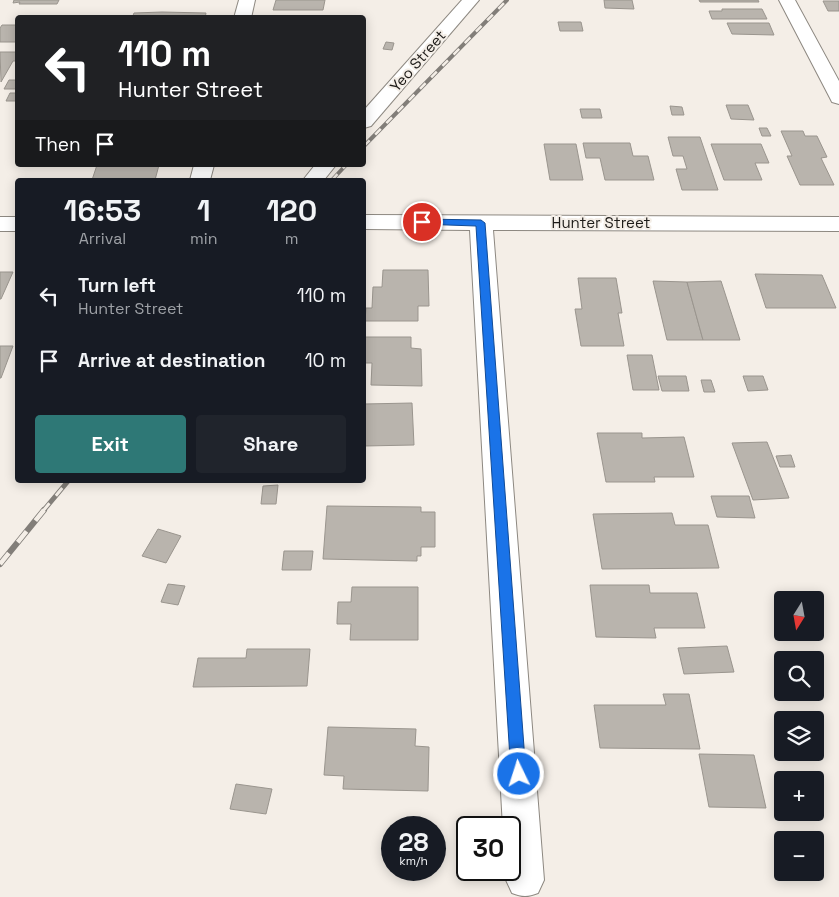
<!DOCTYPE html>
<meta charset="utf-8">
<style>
body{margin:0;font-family:"Space Grotesk",sans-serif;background:#20242c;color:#f1f3f6;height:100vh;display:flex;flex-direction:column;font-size:19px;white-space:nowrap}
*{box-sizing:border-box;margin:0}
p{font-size:16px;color:#9ea1a6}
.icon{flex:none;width:28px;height:28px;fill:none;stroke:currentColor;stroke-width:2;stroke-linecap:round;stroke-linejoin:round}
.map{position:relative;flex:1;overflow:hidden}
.sheet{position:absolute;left:15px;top:178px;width:351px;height:305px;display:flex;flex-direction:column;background:#171b24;border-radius:5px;box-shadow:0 2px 12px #0003}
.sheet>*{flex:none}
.guide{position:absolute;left:15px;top:15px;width:351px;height:152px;border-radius:5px;box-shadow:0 2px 12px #0003;background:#202124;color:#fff;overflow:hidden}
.needle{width:32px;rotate:191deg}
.fabs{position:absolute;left:774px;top:591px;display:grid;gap:10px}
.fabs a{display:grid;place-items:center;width:50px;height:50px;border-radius:5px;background:#171b24;box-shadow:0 2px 12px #0003;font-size:25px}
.speed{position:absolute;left:381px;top:816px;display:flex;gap:10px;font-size:25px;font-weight:700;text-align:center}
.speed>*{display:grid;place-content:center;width:65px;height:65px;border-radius:50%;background:#171b24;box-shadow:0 2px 12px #0003;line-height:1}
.speed small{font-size:12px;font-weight:400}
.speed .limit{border:2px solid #111;border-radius:8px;background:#fff;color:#111}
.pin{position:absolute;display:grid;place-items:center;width:42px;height:42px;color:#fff;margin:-21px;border:2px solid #fff;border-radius:50%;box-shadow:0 1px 5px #0007}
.me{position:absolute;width:55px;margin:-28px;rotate:356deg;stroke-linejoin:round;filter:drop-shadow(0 0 4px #0008)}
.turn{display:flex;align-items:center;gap:18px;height:105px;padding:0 20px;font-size:22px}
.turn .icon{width:65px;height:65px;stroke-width:2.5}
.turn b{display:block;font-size:35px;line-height:42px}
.then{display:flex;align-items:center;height:48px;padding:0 20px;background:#0003;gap:10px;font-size:19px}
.eta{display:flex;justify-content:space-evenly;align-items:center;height:85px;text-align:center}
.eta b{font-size:30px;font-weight:800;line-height:35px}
.cta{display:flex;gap:10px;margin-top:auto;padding:10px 20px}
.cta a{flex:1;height:58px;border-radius:5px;background:#2e7876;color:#fff;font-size:20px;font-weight:800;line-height:58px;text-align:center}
.cta a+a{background:#20242c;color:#f1f3f6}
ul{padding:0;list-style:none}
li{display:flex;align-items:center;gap:15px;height:65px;padding:0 20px}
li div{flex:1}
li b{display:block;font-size:19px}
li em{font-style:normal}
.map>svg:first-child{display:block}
.building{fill:#b9b4ad;stroke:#9a958e}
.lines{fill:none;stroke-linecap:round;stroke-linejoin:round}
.street-casing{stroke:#8d8881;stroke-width:2}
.street{fill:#fff;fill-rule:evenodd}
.rail-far2-casing{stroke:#827e79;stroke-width:4}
.rail-far1-casing{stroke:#827e79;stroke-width:5}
.rail-casing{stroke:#827e79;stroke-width:6}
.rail-far2{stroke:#f4eee7;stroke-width:2.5;stroke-dasharray:8;stroke-linecap:butt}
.rail-far1{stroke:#f4eee7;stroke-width:3;stroke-dasharray:10;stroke-linecap:butt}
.rail{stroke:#f4eee7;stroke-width:4.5;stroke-dasharray:14;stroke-linecap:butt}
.route{fill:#1a73e8;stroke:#114b97}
.labels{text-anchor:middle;stroke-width:4;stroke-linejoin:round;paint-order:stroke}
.far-street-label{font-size:15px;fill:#1d1b18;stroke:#f4eee7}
</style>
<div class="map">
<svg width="839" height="897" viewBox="0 0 839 897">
<rect width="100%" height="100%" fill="#f4eee7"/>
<g class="building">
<polygon points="14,0 59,0 57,4 19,4 20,2 13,3"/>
<polygon points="276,0 325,0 323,10 273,10"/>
<polygon points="604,0 632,0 634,9 605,8"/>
<polygon points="699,0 758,0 759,2 700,2"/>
<polygon points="823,1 839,1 839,11 828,11"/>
<polygon points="722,9 762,9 767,19 712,19 709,11 722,11"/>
<polygon points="134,13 162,12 206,13 205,18 132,18"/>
<polygon points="558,22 581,22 583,31 560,31"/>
<polygon points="727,23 769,23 774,35 732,34"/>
<polygon points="2,25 18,25 17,42 0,42 0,28"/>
<polygon points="386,42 394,43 392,50 383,49"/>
<polygon points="0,52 18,52 18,61 13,61 1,82"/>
<polygon points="9,80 18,80 18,89 4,89"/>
<polygon points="10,93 18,93 18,101 6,101"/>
<polygon points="726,105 748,105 754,120 731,119"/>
<polygon points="670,106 682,107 684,115 672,115"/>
<polygon points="580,109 600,109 602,118 582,118"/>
<polygon points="759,128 767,128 771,136 762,136"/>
<polygon points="781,131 803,131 805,136 817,136 827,157 821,158 834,185 800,185 787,156 792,156"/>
<polygon points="668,137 700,137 718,190 682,190 676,169 687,169 683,156 673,156"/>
<polygon points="583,143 630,143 633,156 648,156 654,180 605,180 600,158 586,158"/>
<polygon points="544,144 576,144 583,180 550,180"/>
<polygon points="711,144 761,144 769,163 755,163 762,180 724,180"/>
<polygon points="97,165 159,165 155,180 92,180"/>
<polygon points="383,270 428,270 429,306 418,306 418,321 365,321 366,308 372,308 373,287 382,287"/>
<polygon points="0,272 13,272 1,299 0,299"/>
<polygon points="755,274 822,275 836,308 766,308"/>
<polygon points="578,278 616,278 622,313 618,313 624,346 581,346 575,309 582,309"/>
<polygon points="653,281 687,282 703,340 667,340"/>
<polygon points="721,281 740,340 703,340 687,282"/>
<polygon points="364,337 411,337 411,348 421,349 422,386 371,385 372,363 364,363"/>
<polygon points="0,346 13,346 1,378 0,378"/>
<polygon points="627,355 652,355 659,390 633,390"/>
<polygon points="658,376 686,376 689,391 662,391"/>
<polygon points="743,376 763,376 768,390 748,391"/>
<polygon points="701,380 711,380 715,392 704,392"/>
<polygon points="412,403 414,445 364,446 364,404"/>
<polygon points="597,433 642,433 642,438 684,437 694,477 654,477 655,482 606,482"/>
<polygon points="767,442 789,498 753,500 732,443"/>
<polygon points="791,455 795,467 780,467 776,456"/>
<polygon points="278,485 276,504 261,504 263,486"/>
<polygon points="711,496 749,496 755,518 717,517"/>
<polygon points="327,506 421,507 421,512 435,512 435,547 421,547 421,556 417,556 417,561 323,559"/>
<polygon points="672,513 675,525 708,525 719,568 602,569 593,514"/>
<polygon points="158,529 181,536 166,563 142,556"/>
<polygon points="284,551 313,551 311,570 282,570"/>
<polygon points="168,584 185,586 178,605 161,602"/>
<polygon points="590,585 649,585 650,593 697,593 705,628 654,628 656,638 596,637"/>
<polygon points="352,587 418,587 418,640 350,640 351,624 337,624 337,621 338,602 351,602"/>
<polygon points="727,646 734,672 684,674 678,648"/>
<polygon points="247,649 310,649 307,686 193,687 198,658 246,658"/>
<polygon points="663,694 689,694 700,749 600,748 594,705 666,705"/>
<polygon points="328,727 416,729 415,746 429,747 428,791 343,789 344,776 324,775"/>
<polygon points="699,754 754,755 766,808 709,807"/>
<polygon points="236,784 272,789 266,814 230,809"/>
</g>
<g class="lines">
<defs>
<g id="street">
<polygon points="239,0 255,0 251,18 234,18"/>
<polygon points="462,0 479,0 371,126 364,128 364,110"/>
<polygon points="779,0 795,0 839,81 839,104 832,102 830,98"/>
<polygon points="194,165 214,165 210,180 190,180"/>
<polygon points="315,165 336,165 324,180 303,180"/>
<path d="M364,215l475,2v14l-346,-1 51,650 -6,13c-10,4 -16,4 -26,0l-6,-13 -1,-10h5v-42h-7l-33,-598 -106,-1z"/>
<rect x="0" y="217" width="18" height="14"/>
</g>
</defs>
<use href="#street" class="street-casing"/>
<use href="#street" class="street"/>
<defs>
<g id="rail-far2">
<polyline points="364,146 507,0"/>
<polyline points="332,180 346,165"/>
</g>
<polyline id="rail-far1" points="43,511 69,480"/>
<polyline id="rail" points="0,564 44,510"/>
</defs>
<use href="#rail-far2" class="rail-far2-casing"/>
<use href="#rail-far1" class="rail-far1-casing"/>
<use href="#rail" class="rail-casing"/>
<use href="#rail-far2" class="rail-far2"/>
<use href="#rail-far1" class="rail-far1"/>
<use href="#rail" class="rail"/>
</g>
<polygon class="route" points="422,219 481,220 485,223 526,774 524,779 519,781 514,779 511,774 476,226 419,224 419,220"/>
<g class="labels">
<g class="far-street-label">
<text transform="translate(418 61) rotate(-49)" y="5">Yeo Street</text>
<text x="601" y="228">Hunter Street</text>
</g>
</g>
</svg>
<div class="fabs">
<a><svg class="needle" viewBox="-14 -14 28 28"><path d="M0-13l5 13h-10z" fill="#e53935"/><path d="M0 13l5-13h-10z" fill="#9ea1a6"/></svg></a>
<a><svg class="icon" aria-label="search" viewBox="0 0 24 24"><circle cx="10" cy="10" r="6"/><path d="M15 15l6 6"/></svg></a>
<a><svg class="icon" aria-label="layers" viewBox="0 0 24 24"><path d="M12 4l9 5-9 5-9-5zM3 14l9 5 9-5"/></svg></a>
<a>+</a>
<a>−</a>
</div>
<div class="speed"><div>28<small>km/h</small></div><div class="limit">30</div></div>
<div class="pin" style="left:422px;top:222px;background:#d93025"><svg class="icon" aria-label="arrive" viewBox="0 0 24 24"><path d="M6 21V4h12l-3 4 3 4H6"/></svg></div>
<svg class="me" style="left:519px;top:774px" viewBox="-20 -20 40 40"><circle r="17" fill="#1a73e8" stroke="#fff" stroke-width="3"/><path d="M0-11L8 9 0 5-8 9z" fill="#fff"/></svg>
<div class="guide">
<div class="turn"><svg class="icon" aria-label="left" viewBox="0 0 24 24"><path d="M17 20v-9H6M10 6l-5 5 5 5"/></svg><div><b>110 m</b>Hunter Street</div></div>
<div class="then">Then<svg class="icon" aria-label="arrive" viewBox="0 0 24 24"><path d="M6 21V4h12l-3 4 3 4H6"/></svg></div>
</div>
<section class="sheet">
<div class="eta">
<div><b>16:53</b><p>Arrival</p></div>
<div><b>1</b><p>min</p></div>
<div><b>120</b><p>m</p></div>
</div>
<ul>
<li><svg class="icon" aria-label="left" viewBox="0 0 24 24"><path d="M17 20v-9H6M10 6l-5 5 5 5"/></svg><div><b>Turn left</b><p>Hunter Street</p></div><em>110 m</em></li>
<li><svg class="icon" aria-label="arrive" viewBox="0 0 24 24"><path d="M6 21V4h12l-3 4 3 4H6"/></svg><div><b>Arrive at destination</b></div><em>10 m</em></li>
</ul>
<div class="cta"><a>Exit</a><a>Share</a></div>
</section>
</div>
